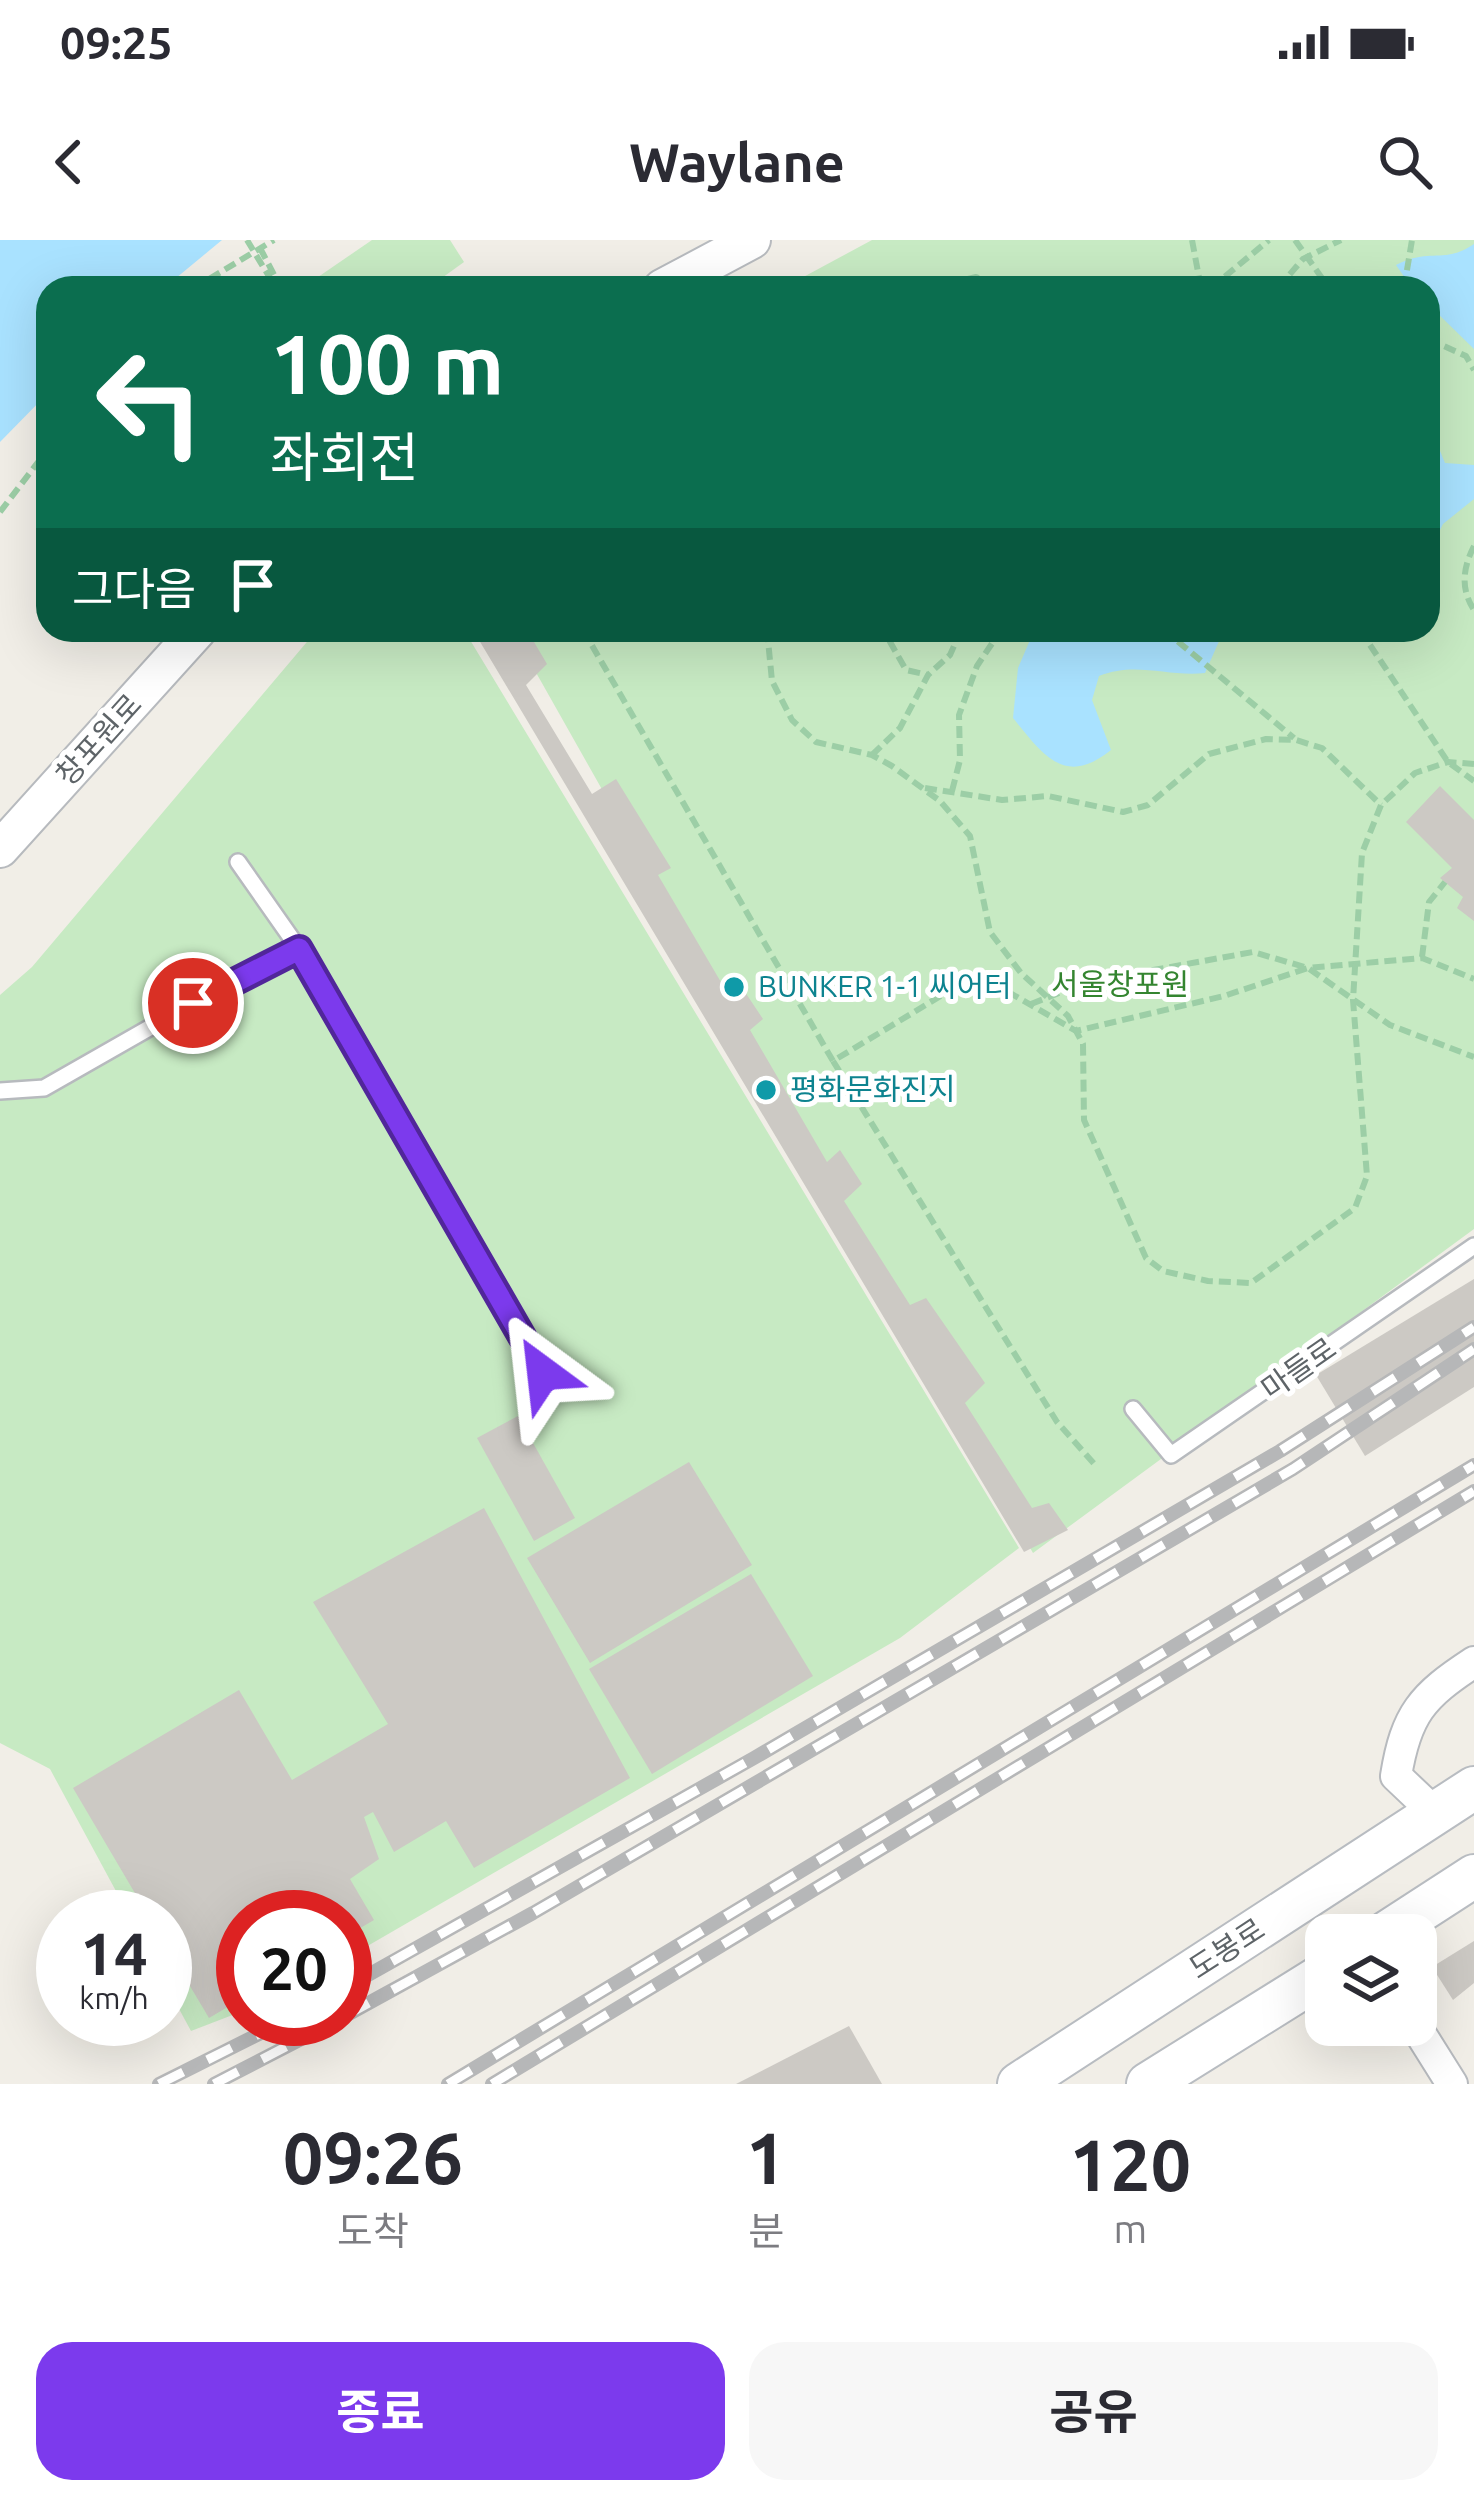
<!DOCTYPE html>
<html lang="ko">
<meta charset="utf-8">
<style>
body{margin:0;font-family:Ubuntu,"Noto Sans KR",sans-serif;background:#f7f7f7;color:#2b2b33;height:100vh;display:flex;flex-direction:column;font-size:45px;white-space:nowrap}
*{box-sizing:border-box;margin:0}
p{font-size:39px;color:#7c7c81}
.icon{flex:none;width:66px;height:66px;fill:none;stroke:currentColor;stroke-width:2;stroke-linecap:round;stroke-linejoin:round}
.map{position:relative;height:1844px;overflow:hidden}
.drawer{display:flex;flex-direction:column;background:#fff;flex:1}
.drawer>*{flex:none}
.top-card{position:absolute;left:36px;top:36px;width:1404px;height:366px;border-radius:36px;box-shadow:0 12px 48px #0002;background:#0b6e4f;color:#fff;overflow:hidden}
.tools{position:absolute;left:1305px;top:1674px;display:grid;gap:24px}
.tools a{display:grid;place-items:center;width:132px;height:132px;border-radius:24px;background:#fff;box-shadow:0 12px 48px #0002;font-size:60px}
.speed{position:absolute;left:36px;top:1650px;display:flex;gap:24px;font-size:60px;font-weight:700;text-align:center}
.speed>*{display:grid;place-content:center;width:156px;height:156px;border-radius:50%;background:#fff;box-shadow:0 12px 48px #0002;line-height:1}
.speed small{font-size:30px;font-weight:400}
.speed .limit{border:18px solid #d22;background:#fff;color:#111}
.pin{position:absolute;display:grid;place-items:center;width:102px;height:102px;color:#fff;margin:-51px;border:6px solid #fff;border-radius:50%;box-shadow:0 3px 12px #0007}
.me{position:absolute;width:132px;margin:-66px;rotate:330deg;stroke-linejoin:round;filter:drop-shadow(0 0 9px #0008)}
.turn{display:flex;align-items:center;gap:42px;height:252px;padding:0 36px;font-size:54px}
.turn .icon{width:156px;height:156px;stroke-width:2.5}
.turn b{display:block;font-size:84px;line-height:102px}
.then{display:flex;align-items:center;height:114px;padding:0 36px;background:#0003;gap:24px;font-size:45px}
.eta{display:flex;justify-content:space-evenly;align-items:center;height:204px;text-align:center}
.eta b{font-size:72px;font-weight:700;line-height:84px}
.action{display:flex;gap:24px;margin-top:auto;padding:24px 36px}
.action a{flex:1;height:138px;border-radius:36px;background:#7c3aed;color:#fff;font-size:48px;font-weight:700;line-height:138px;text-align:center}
.action a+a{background:#f7f7f7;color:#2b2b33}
.status{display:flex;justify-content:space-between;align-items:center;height:84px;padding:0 60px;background:#fff;direction:ltr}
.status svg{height:33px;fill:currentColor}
header{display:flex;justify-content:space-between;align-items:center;height:156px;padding:0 36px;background:#fff;font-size:54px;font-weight:700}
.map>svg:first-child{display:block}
.green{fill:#c7eac3}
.water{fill:#a9e2ff}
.building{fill:#ccc9c4}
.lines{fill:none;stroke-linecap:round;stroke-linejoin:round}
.service-casing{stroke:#b7babe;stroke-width:20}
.minor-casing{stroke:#b7babe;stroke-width:34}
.tertiary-casing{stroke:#b7babe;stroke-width:40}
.secondary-casing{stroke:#b8bcc1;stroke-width:46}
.path{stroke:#9ccea6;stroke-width:6;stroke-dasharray:12 6;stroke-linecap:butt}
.service{stroke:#fff;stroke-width:15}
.minor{stroke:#fff;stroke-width:30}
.tertiary{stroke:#fff;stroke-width:36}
.secondary{stroke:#fff;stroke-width:42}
.rail-casing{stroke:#b6b7b8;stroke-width:14}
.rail{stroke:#fff;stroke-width:9;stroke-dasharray:27;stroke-linecap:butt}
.path-bridge{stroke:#9ccea6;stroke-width:6;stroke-dasharray:12 6;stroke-linecap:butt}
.route-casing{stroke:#51269a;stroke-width:30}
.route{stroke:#7c3aed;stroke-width:21}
.culture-dot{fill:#0f9aa8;stroke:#fff;stroke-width:4.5}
.labels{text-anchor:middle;stroke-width:10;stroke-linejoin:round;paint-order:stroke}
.street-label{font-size:30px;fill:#5e6468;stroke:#fff}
.park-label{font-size:30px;fill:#348530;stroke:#fff}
.culture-label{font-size:30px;fill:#0d838f;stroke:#fff;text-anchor:start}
</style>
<div class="status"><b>09:25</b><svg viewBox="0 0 49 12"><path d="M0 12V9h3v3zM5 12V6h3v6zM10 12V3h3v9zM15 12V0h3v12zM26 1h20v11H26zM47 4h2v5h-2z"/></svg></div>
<header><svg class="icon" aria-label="back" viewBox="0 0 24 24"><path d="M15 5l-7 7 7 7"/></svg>Waylane<svg class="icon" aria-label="search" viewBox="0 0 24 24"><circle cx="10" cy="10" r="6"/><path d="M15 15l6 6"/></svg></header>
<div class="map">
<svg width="1474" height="1844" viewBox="0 0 1474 1844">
<rect width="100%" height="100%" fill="#f1eee7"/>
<g class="green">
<polygon points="372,0 450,0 464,22 428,48 302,48"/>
<polygon points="872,0 1474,0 1474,989 1033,1313 512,390 1428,390 1428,48 783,48"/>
<polygon points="317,390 464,390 1019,1308 900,1398 345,1719 345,1677 243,1677 243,1771 191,1791 165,1743 165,1677 130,1677 50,1529 0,1503 0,755 32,727"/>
</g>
<g class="water">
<polygon points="0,0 222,0 164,48 48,48 48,153 0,202"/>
<path d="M1474,4v105l-46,-45v-16h-16l-16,-23c35,-18 47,0 78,-21z"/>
<polygon points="1428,182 1445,223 1474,225 1474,259 1443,284 1428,313"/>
<path d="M1187,390h37l-19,43c-38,4 -69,-12 -106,3l-7,24 19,50c-46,37 -67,6 -98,-32l5,-50 12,-28 70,-4 60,2z"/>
</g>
<g class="building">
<polygon points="473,390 527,390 547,424 526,445 592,554 616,539 671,628 658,635 725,749 737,740 763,779 750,790 827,922 840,910 862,944 844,961 910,1065 926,1058 985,1143 965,1163 1032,1268 1049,1263 1068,1290 1024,1312"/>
<polygon points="1440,546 1474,580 1474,681 1457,668 1463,657 1440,638 1452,628 1406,582"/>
<polygon points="1474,1039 1474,1147 1365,1216 1316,1135"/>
<polygon points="518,1176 575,1278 534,1301 477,1198"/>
<polygon points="689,1222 752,1325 590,1423 527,1318"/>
<polygon points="484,1268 630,1538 474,1628 446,1581 394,1612 373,1572 364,1577 379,1619 350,1639 374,1680 345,1697 345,1677 243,1677 243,1758 209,1778 165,1704 165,1677 149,1677 73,1548 239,1450 292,1540 388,1484 313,1362"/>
<polygon points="751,1334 813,1436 652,1534 589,1429"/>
<polygon points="1474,1701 1474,1743 1453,1760 1432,1727"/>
<polygon points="849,1786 882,1844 736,1844"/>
</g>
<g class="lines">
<defs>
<g id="service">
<polyline points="238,622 299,709 543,1133"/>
<polyline points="0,851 44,848 193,763 299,709"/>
<polyline points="1133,1169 1171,1215 1474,1006"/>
</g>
<g id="minor">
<path d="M1435,1573l-39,-37c10,-62 26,-80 78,-114"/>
<polyline points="1415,1785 1452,1844"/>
</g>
<g id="tertiary">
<polyline points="662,48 752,0"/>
<polyline points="0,609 198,390"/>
</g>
<g id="secondary">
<polyline points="1383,1695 1474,1636"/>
<polyline points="1019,1844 1474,1548"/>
<polyline points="1148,1844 1326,1733"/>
</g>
</defs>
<use href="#service" class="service-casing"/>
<use href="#minor" class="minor-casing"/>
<use href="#tertiary" class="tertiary-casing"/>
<use href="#secondary" class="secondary-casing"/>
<g class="path">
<polyline points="1192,0 1201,48"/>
<polyline points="1295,0 1329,48"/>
<polyline points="260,8 281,48"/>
<polyline points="194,48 274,0"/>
<polyline points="932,48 976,37 1002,48"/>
<polyline points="1211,48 1269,0"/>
<polyline points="1278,48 1303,19 1341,0"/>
<polyline points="1404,48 1412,0"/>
<polyline points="1428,99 1466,116 1474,130"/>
<polyline points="0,272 48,209"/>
<path d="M1474,306c-11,22 -14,42 0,64"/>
<polyline points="583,390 833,821 977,734 1076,791 1224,756 1308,728 1422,718 1474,739"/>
<polyline points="767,390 772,441 792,480 816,502 872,515 892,526 940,561 970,596 990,692 1021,733 1068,776 1083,804 1084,880 1146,1018 1163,1031 1208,1041 1251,1043 1355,968 1367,936 1353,760 1362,613 1381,565 1415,533 1448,522 1474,524"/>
<polyline points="842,390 850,396 885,393 906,430 928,435"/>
<polyline points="1164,390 1294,498"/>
<polyline points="1360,390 1448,522 1474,541"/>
<polyline points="872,515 900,488 928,435 950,415 958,397 955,390"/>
<polyline points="925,548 1002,560 1048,556 1123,572 1148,565 1209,514 1266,499 1296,500 1322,508 1381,565"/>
<polyline points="952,551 960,520 959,475 977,426 1001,390"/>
<polyline points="1422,717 1429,662 1445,642"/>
<polyline points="1031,764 1087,742 1253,712 1308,728 1390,785 1474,817"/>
<polyline points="833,821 1057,1182 1097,1227"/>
</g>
<use href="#service" class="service"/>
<use href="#minor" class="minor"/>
<use href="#tertiary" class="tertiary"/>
<use href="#secondary" class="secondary"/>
<defs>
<g id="rail">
<polyline points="345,1748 754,1518 1280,1211 1474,1087"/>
<polyline points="345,1776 533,1673 1293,1229 1474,1109"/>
<polyline points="159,1844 289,1779"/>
<polyline points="214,1844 340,1779"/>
<polyline points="448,1844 1474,1225"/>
<polyline points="492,1844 1474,1251"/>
</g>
</defs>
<use href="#rail" class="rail-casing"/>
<use href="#rail" class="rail"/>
<polyline class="path-bridge" points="247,0 276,48"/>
</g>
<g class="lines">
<defs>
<polyline id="route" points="193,763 299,709 543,1133"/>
</defs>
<use href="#route" class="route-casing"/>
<use href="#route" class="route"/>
</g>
<g class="culture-dot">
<circle cx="734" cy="747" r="12"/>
<circle cx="766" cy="850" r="12"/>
</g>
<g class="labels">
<g class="street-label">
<text transform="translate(99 500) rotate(-48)" y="10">창포원로</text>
<text transform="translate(1299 1129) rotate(-35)" y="10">마들로</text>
<text transform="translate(1227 1709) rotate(-33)" y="10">도봉로</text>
</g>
<g class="park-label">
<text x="1120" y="755">서울창포원</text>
</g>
<g class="culture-label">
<text x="758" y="757">BUNKER 1-1 씨어터</text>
<text x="790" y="860">평화문화진지</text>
</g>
</g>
</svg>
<div class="tools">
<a><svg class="icon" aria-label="layers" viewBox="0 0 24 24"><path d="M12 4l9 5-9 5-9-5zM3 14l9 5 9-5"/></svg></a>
</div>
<div class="speed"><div>14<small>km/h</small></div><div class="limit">20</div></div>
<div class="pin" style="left:193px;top:763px;background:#d93025"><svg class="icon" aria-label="arrive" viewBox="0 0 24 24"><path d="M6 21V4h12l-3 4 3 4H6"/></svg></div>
<svg class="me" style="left:543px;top:1133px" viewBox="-20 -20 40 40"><path d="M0-17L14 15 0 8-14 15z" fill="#7c3aed" stroke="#fff" stroke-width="4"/></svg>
<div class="top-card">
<div class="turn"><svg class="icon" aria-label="left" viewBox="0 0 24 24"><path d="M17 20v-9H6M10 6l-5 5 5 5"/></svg><div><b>100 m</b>좌회전</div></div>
<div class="then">그다음<svg class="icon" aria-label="arrive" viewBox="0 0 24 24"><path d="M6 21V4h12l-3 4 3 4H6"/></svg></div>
</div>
</div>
<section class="drawer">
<div class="eta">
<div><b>09:26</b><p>도착</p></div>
<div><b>1</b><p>분</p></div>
<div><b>120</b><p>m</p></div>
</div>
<div class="action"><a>종료</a><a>공유</a></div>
</section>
